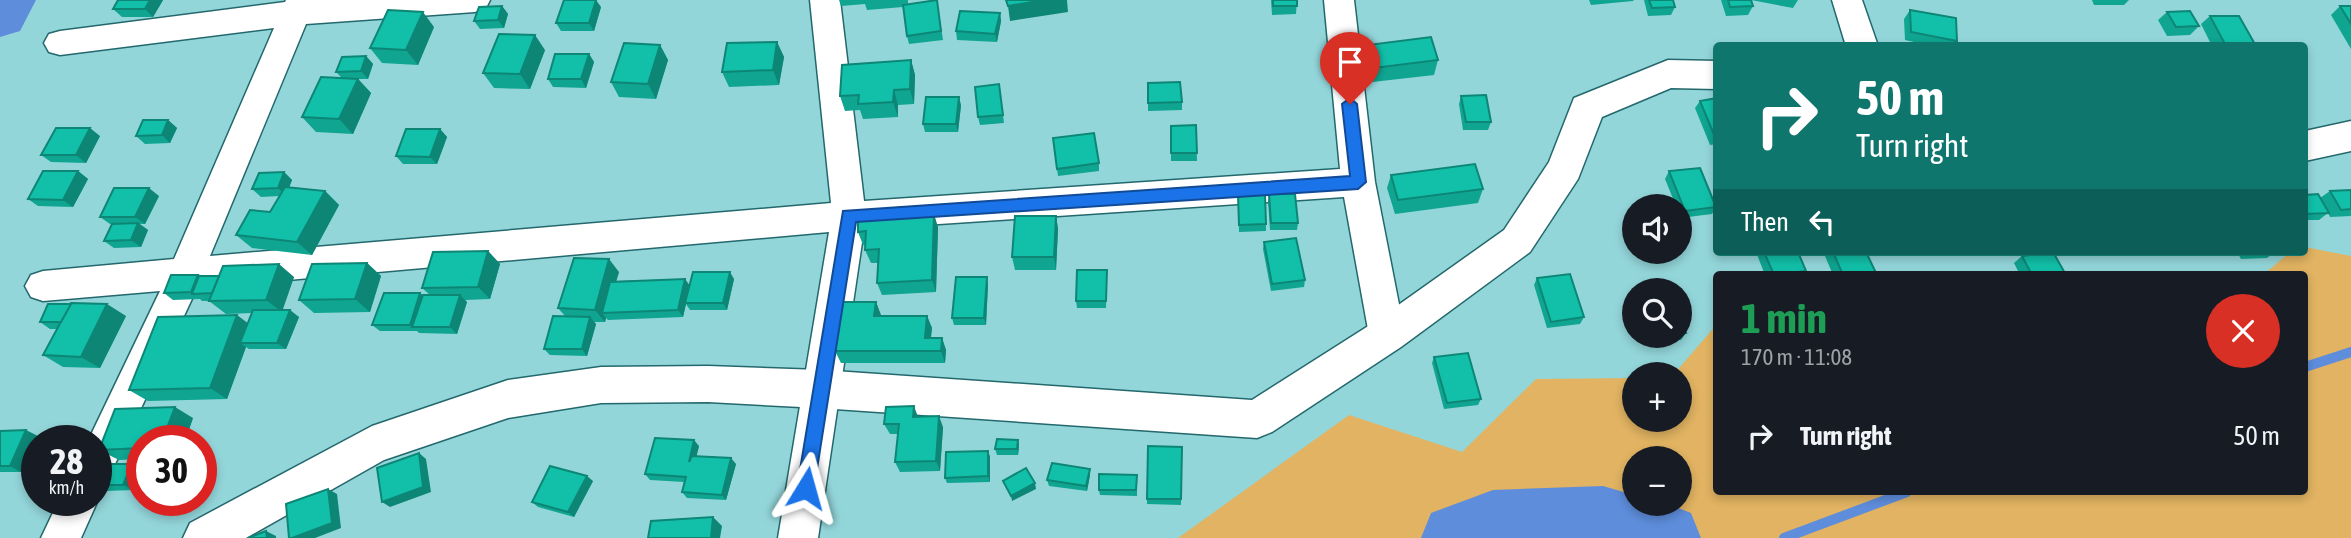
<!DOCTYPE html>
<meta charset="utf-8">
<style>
body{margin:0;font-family:"Asap Condensed",sans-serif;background:#242831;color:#f1f3f6;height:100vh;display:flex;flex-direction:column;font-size:26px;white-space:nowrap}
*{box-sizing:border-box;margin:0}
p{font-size:23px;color:#9ea1a6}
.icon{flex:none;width:38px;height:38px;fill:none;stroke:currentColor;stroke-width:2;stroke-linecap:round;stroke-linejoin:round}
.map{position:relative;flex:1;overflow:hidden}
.side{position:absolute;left:1713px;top:271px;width:595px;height:224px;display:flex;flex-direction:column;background:#171b24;border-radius:7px;box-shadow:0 4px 10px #0003}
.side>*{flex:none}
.top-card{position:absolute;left:1713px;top:42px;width:595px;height:214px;border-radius:7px;box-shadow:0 4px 10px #0003;background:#0f766e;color:#fff;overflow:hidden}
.controls{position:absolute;left:1622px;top:194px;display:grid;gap:14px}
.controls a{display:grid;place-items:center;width:70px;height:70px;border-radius:50%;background:#171b24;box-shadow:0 4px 10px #0003;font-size:35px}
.speed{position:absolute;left:21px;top:425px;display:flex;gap:14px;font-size:35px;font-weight:700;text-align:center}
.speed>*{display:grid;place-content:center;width:91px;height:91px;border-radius:50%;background:#171b24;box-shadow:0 4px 10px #0003;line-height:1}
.speed small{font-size:18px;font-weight:400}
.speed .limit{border:10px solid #d22;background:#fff;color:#111}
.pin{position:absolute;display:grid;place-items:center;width:60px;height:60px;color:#fff;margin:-72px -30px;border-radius:50% 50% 50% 0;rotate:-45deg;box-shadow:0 0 7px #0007}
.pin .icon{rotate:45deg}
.me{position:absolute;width:77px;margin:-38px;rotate:8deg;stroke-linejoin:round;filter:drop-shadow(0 0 5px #0008)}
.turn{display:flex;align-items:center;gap:24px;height:147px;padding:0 28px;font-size:32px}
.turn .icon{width:91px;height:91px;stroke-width:2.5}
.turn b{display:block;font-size:49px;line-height:60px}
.then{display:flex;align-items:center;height:66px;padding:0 28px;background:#0003;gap:14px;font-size:26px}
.round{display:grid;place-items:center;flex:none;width:74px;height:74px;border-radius:37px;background:#242831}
.headline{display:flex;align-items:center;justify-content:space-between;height:119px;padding:0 28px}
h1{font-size:42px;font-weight:700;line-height:52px;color:#1e9e55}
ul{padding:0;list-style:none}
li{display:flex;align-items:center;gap:21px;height:91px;padding:0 28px}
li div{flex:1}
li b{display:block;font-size:26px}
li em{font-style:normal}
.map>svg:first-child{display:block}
.green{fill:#e1b362;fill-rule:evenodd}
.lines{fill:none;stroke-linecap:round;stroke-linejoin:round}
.stream{stroke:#5e8ddb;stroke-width:10}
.river{fill:#5e8ddb;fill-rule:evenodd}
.minor-casing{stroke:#23686c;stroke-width:3}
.tertiary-casing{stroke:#23686c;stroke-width:3}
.minor{fill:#fff;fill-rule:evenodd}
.tertiary{fill:#fff;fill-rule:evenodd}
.wall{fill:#0fa591}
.shaded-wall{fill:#0d8676}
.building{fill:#12c0a9;stroke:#0d8676;stroke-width:2}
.route{fill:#1a73e8;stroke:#114b97;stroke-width:2}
</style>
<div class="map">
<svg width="2351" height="538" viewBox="0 0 2351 538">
<rect width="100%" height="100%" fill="#93d6da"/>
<path class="green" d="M2305,247l46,9v282h-1173l171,-123 113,37 74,-73 98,-1v42h46v-46h-6l43,-50v168h588v-217h-42l27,-23h15zM1634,458h46v46h-46z"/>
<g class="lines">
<g class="stream">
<polyline points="2305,367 2351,352"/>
<polyline points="1784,538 1907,492"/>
</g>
<g class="river">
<polygon points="0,0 36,0 20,31 0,37"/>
<polygon points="1603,486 1634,495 1634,504 1668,504 1691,513 1701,538 1421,538 1431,513 1493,490"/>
</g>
<defs>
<g id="minor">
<polygon points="286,0 490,0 486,8 475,12 306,24 210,256 831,203 810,0 840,0 864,201 1340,169 1324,0 1354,0 1375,182 1405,335 1400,346 1387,351 1374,346 1369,335 1344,197 864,229 818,538 778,538 829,232 197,288 109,477 96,482 96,441 88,441 160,291 43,301 31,297 25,286 31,275 43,271 174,259 274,28 60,55 49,52 44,43 49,34 60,31 285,2"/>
<polygon points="1832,0 1862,0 1878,46 1846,46"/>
<polygon points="96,495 98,500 81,538 41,538 59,500 96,500"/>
</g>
<g id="tertiary">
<polygon points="1668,60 1717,61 1717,89 1671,88 1602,117 1578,179 1530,252 1401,347 1272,432 1257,438 820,408 708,402 601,403 508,418 384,460 246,538 183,538 190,523 372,426 508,380 601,367 708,366 820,370 1252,400 1373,323 1504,230 1549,162 1574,98"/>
<polygon points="2351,121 2351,151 2305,161 2305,131"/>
</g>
</defs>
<use href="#minor" class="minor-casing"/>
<use href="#tertiary" class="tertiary-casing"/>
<use href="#minor" class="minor"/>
<use href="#tertiary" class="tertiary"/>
</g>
<g class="wall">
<polygon points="163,0 153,17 122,17 113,9"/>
<polygon points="839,0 908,0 908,4 937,0 943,40 909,44 907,36 903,7 867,10 865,4 841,6"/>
<polygon points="1271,0 1297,0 1296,14 1272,15"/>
<polygon points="1589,0 1634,0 1633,1 1591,5"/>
<polygon points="1644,0 1673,0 1675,7 1671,15 1648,16"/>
<polygon points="1721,0 1798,0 1793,8 1751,0 1753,6 1748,15 1726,16"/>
<polygon points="2092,0 2129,0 2124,5 2094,5"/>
<polygon points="502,6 508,14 504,28 480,29 474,21"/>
<polygon points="2340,6 2351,6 2351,49 2331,15"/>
<polygon points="601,7 594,31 561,31 556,23"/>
<polygon points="1910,10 1957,41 1953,46 1932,46 1905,40 1904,19"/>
<polygon points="2167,12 2199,26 2190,35 2167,36 2158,20"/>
<polygon points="1000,13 1001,21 997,42 957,40 956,31"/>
<polygon points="2210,16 2256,46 2212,46 2201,24"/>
<polygon points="434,27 418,65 382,63 370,48"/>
<polygon points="777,42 784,57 779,85 729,87 722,72"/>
<polygon points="660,45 668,60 656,99 619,97 611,82"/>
<polygon points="1352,47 1438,60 1434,75 1355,84 1349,62"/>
<polygon points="545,50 530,89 494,88 483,73"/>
<polygon points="589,54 594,62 586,88 553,87 548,79"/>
<polygon points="366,56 373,64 368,79 358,79 371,93 353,134 316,132 302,117 342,78 336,72"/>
<polygon points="911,60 915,75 914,104 898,105 898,117 863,119 860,110 845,111 840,96"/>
<polygon points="1148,83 1182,102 1182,110 1148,111"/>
<polygon points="999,84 1004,123 980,125 978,117"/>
<polygon points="1461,96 1491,122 1488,130 1463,130 1459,104"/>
<polygon points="1717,98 1717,144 1710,145 1695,108 1700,101"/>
<polygon points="961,105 958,132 925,132 923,124"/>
<polygon points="168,120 177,128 170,143 145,144 136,136"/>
<polygon points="1196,125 1197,161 1171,161 1171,126"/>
<polygon points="440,129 447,137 437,164 403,164 396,156"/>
<polygon points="100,136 86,163 51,162 41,155"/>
<polygon points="1053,138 1099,163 1099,171 1058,176"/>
<polygon points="78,171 88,179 73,207 38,206 28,199"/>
<polygon points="1669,171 1716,207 1712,214 1680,218 1680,206 1676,206 1665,179"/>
<polygon points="284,172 292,180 289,187 325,191 339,205 312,255 252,248 236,235 270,212 279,196 261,197 252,189"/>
<polygon points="1391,175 1483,189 1478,203 1395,214 1387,188"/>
<polygon points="2351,190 2351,216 2330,217 2328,213 2319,220 2305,220 2305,195 2320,198 2330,191"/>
<polygon points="1269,194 1298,223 1297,230 1270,230 1268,201"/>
<polygon points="1238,195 1266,224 1266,231 1239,232"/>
<polygon points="159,196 145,224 140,224 148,230 141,247 114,248 104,241 112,224 110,224 100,217"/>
<polygon points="1056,216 1058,229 1056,270 1015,270 1012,257"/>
<polygon points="938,227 936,292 882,295 877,283 878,263 871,263 865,250 866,245 863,245 858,232"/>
<polygon points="1264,242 1305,280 1304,287 1271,291 1263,249"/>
<polygon points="488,251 500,264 490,299 465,300 467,302 457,334 419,333 417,331 380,331 372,325 420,293 423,295 430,295 422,288"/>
<polygon points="1756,252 1798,252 1806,271 1804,275 1765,275"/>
<polygon points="1828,252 1866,252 1877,275 1833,275 1825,256"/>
<polygon points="2237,252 2275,252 2267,258 2241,259"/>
<polygon points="2022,256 2066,275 2020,275 2014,263"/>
<polygon points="367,263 381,276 370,312 314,313 299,300"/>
<polygon points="1107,270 1106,308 1077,308 1076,301"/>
<polygon points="619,272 616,281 685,279 689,286 734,279 727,310 690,310 686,304 683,317 608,320 606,318 605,322 594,322 596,324 587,356 550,355 544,349 565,316 558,308"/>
<polygon points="198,275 200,276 294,277 282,310 299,317 286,349 249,349 246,347 227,399 148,401 129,390 248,323 252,313 226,314 209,301 202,301 200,299 173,300 164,293"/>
<polygon points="1537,278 1584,317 1580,324 1547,328 1534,285"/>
<polygon points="988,284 986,325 954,325 952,318"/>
<polygon points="876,302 881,316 927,316 932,328 931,338 942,338 946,350 945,363 841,363 835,351"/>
<polygon points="126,316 100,368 63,367 43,355 57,329 50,329 40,322"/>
<polygon points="1680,317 1686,333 1681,340 1648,343 1645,336 1680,336"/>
<polygon points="1434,357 1481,399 1478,405 1444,409 1432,363"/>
<polygon points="918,417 943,427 940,471 900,472 895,462 898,434 890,434 884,424"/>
<polygon points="193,418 185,441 142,441 142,459 119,460 99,450"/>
<polygon points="0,431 38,436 21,472 0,472"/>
<polygon points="1018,440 1019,445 1018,455 997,455 995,449"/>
<polygon points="699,446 696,456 736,464 726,500 687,498 682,492 684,482 650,480 645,474"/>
<polygon points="1182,447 1181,505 1147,504 1147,499"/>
<polygon points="988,451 990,457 990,482 947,483 945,478"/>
<polygon points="142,469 134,490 105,491 96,486 96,479"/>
<polygon points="1090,475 1087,491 1049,486 1047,480"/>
<polygon points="1137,475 1137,496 1100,495 1099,490"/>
<polygon points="593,481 574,517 538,507 532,502"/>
</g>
<g class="shaded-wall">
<polygon points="150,0 163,0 153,17 145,9"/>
<polygon points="596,0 601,7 594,31 589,23"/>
<polygon points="1044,0 1067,0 1068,12 1010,21 1008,6"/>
<polygon points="502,6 508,14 504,28 498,20"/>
<polygon points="423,12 434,27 418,65 406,50"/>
<polygon points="1000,13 1001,21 997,42 995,34"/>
<polygon points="535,35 545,50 530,89 520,74"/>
<polygon points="777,42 784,57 779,85 773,70"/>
<polygon points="660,45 668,60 656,99 648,84"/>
<polygon points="589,54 594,62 586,88 581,79"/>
<polygon points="366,56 373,64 368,79 361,71"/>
<polygon points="911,60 915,75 914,104 910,89"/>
<polygon points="358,79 371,93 353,134 339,119"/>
<polygon points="894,90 898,105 898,117 893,102"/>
<polygon points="959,97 961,105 958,132 956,124"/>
<polygon points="168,120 177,128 170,143 162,135"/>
<polygon points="90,128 100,136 86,163 76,155"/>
<polygon points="440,129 447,137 437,164 430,157"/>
<polygon points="78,171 88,179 73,207 63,200"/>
<polygon points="284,172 292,180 286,196 278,188"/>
<polygon points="149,188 159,196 145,224 135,217"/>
<polygon points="325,191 339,205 312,255 297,242"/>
<polygon points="934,214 938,227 936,292 932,280"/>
<polygon points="1056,216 1058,229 1056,270 1054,257"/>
<polygon points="138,223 148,230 141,247 131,240"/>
<polygon points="488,251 500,264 490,299 478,287"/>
<polygon points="609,259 619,272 607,313 602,313 606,318 605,322 595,310"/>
<polygon points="367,263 381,276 370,312 355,299"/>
<polygon points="279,264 294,277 282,312 266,300"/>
<polygon points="730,272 734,279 727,310 723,303"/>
<polygon points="198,275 207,282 193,294 191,292"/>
<polygon points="987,277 988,284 986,325 984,318"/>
<polygon points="685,279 690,286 683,317 678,310"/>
<polygon points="420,293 427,300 412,327 410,325"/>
<polygon points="460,295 467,302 457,334 450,327"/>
<polygon points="876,302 881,315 879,328 874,316"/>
<polygon points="107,304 126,316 100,368 81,357"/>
<polygon points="290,310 299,317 286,349 277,343"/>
<polygon points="237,315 253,327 240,343 246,347 227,399 210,388"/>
<polygon points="927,316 932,328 929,350 925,338"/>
<polygon points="590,317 596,324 587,356 582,349"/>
<polygon points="942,338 946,350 945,363 941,351"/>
<polygon points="914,406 918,417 913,417"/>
<polygon points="175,407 193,418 185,441 162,441"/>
<polygon points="939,416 943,427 940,471 936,461"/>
<polygon points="26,430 38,436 21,472 10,466"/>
<polygon points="694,440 699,446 694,467 689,462"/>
<polygon points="1018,440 1019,445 1018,455 1017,449"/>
<polygon points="203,448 213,454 205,474 201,472 201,453"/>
<polygon points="988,451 990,457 990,482 988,476"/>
<polygon points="419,453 426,459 431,492 390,507 382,502"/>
<polygon points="731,458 736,464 726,500 722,495"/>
<polygon points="132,464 142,469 134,490 123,485"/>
<polygon points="1090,469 1090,475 1087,491 1086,486"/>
<polygon points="587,476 593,481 574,517 568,512"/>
<polygon points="1035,483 1036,489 1012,501 1011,496"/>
<polygon points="328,489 337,494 341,528 315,538 292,538"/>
<polygon points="713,517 722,526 720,538 711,538"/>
<polygon points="266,531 276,536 276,538 267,538"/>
</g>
<g class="building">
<polygon points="118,0 150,0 145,9 113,9"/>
<polygon points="564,0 596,0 589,23 556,23"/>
<polygon points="937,0 941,31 907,36 903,5"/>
<polygon points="1006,0 1044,0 1008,6"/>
<rect x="1273" y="0" width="24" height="6"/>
<polygon points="1649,0 1673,0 1675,7 1652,8"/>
<polygon points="1728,0 1751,0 1753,6 1730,7"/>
<polygon points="502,6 498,20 474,21 479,7"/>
<polygon points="2340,6 2351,6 2351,24"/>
<polygon points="388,10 423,12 406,50 370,48"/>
<polygon points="1910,10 1956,18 1957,41 1911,32"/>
<polygon points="960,11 1000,13 995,34 956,31"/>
<polygon points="2190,11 2199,26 2176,27 2167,12"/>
<polygon points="2210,16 2239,16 2256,46 2226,46"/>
<polygon points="499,34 535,35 520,74 483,73"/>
<polygon points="1431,37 1438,60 1358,70 1352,47"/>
<polygon points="777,42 773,70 722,72 727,43"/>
<polygon points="624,43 660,45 648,84 611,82"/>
<polygon points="555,54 589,54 581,79 548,79"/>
<polygon points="366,56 361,71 336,72 342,57"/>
<polygon points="911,60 910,89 894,90 893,102 858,104 859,95 840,96 842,65"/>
<polygon points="321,77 358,79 339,119 302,117"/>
<polygon points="1180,82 1182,102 1148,103 1148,83"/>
<polygon points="999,84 1003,115 978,117 975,87"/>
<polygon points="1486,95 1491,122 1466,122 1461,96"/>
<polygon points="926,97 959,97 956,124 923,124"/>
<polygon points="1717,98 1717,137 1715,137 1700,101"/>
<polygon points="143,120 168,120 162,135 136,136"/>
<polygon points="1196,125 1197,153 1171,153 1171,126"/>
<polygon points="56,128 90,128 76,155 41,155"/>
<polygon points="406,129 440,129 430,157 396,156"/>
<polygon points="1094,133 1099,163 1057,169 1053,138"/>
<polygon points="1475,164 1483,189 1398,200 1391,175"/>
<polygon points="1700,168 1716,207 1685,211 1669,171"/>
<polygon points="43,171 78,171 63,200 28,199"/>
<polygon points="284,172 278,188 252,189 259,173"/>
<polygon points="285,187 325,191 297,242 236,235 250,210 270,212"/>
<polygon points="114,188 149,188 135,217 100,217"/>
<polygon points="2351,190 2351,209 2341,210 2330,191"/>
<polygon points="1269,194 1295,194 1298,223 1271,223"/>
<polygon points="2318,194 2329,213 2305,214 2305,195"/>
<polygon points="1238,195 1265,195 1266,224 1239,225"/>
<polygon points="934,214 932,280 877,283 879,249 865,250 866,231 858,232 858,218"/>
<polygon points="1015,216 1056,216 1054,257 1012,257"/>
<polygon points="138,223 131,240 104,241 112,224"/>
<polygon points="1296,238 1305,280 1272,284 1264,242"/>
<polygon points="488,251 478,287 422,288 433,252"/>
<polygon points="1764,252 1798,252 1806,271 1774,275"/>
<polygon points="1833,252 1866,252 1877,275 1843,275"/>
<polygon points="2053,252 2066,275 2032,275 2022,256"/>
<polygon points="574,258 609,259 595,310 558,308"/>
<polygon points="367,263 355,299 299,300 312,264"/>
<polygon points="279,264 266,300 209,301 223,266"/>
<polygon points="1077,270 1107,270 1106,301 1076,301"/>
<polygon points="693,272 730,272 723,303 685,303"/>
<polygon points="1570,274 1584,317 1551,322 1537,278"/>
<polygon points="171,275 198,275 191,292 164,293"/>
<polygon points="199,276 219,276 212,293 192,294"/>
<polygon points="956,277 987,277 984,318 952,318"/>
<polygon points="685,279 678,310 602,313 610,282"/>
<polygon points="384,293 420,293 410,325 372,325"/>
<polygon points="423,295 460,295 450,327 412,327"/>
<polygon points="842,302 876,302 874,316 927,316 925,338 942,338 941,351 835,351"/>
<polygon points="71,303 107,304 81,357 43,355"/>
<polygon points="48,304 71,304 61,322 40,322"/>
<polygon points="253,310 290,310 277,343 240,343"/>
<polygon points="237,315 210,388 129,390 158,317"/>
<polygon points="553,316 590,317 582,349 544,349"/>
<polygon points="1680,317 1686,333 1680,334"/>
<polygon points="1468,353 1481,399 1447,403 1434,357"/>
<polygon points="914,406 913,417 939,416 936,461 895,462 899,424 884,424 886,407"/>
<polygon points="175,407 162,441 142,441 142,448 99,450 115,409"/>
<polygon points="26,430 10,466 0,466 0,431"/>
<polygon points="655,438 694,440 689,462 692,456 731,458 722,495 682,492 686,477 645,474"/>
<polygon points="997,439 1018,440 1017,449 995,449"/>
<polygon points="1148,446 1182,447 1181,499 1147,499"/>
<polygon points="988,451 988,476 945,478 946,452"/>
<polygon points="419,453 423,487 382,502 377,468"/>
<polygon points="1052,463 1090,469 1086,486 1047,480"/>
<polygon points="102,464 132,464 123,485 96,485 96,479"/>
<polygon points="550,466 587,476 568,512 532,502"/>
<polygon points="1026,468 1035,483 1011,496 1003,481"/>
<polygon points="1099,474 1137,475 1136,490 1099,490"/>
<polygon points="328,489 332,523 292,538 289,538 286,504"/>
<polygon points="713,517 711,538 648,538 651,521"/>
<polygon points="266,531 267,538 248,538"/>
</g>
<polygon class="route" points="1350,98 1357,104 1366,182 1358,189 856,222 814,488 812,494 806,497 799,494 797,488 843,211 1350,176 1342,104"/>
</svg>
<div class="controls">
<a><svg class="icon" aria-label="sound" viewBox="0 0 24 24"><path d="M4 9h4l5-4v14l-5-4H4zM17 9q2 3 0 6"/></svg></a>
<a><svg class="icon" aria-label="search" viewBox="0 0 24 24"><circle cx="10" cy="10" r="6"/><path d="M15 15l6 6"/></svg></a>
<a>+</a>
<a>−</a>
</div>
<div class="speed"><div>28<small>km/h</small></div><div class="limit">30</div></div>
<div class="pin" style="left:1350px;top:104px;background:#d93025"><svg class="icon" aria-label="arrive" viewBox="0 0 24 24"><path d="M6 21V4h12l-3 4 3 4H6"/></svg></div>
<svg class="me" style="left:806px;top:488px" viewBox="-20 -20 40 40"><path d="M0-17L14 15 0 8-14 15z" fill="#1a73e8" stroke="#fff" stroke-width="4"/></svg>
<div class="top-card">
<div class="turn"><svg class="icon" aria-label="right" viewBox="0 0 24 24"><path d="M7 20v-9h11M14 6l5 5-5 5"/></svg><div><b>50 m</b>Turn right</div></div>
<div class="then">Then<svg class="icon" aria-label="left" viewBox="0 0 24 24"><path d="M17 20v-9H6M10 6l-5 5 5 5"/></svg></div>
</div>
<section class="side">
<div class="headline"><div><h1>1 min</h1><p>170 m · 11:08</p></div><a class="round" style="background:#d93025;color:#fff"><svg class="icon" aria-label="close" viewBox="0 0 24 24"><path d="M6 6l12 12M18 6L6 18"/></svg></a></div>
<ul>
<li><svg class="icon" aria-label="right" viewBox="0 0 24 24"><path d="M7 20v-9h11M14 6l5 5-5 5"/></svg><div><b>Turn right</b></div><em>50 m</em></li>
</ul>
</section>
</div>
